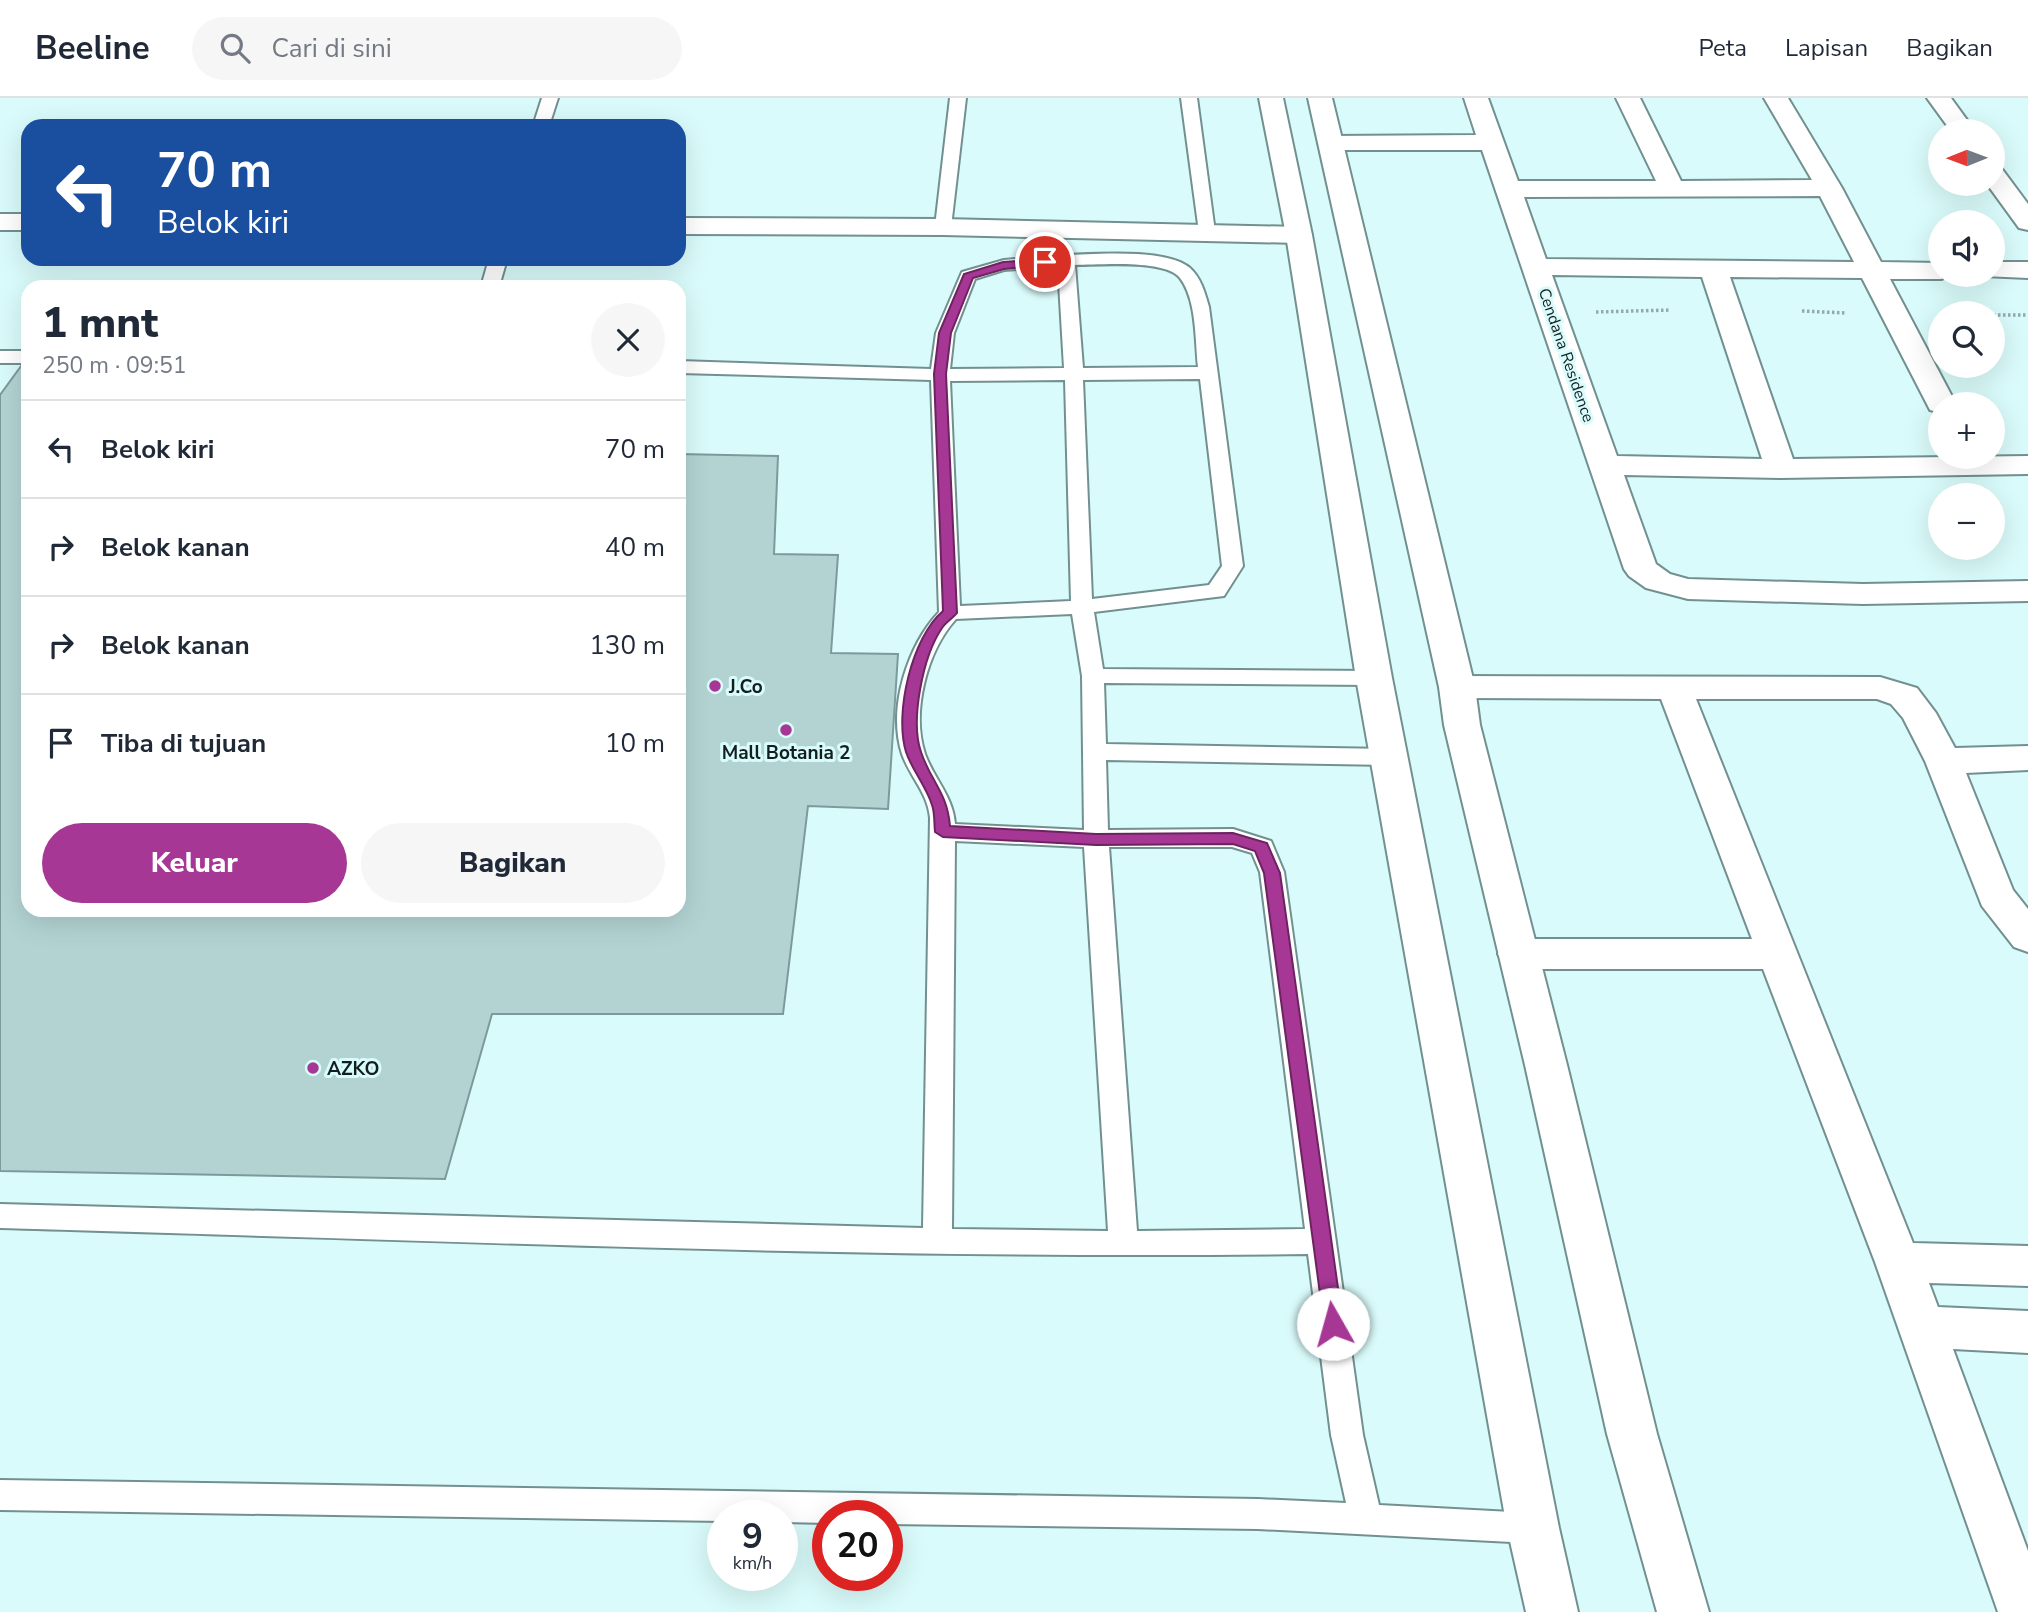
<!DOCTYPE html>
<html lang="id">
<meta charset="utf-8">
<style>
body{margin:0;font-family:"Nunito Sans",sans-serif;background:#f6f6f7;color:#1f2937;height:100vh;display:flex;flex-direction:column;font-size:26px;white-space:nowrap}
*{box-sizing:border-box;margin:0}
p{font-size:23px;color:#747a83}
.icon{flex:none;width:38px;height:38px;fill:none;stroke:currentColor;stroke-width:2;stroke-linecap:round;stroke-linejoin:round}
.map{position:relative;flex:1;overflow:hidden}
.details{position:absolute;left:21px;top:182px;width:665px;height:637px;display:flex;flex-direction:column;background:#fff;border-radius:21px;box-shadow:0 7px 28px #0002}
.details>*{flex:none}
.guide{position:absolute;left:21px;top:21px;width:665px;height:147px;border-radius:21px;box-shadow:0 7px 28px #0002;background:#1a4fa0;color:#fff;overflow:hidden}
.needle{width:46px;rotate:269deg}
.tools{position:absolute;left:1928px;top:21px;display:grid;gap:14px}
.tools a{display:grid;place-items:center;width:77px;height:77px;border-radius:50%;background:#fff;box-shadow:0 7px 28px #0002;font-size:35px}
.speed{position:absolute;left:707px;top:1402px;display:flex;gap:14px;font-size:35px;font-weight:700;text-align:center}
.speed>*{display:grid;place-content:center;width:91px;height:91px;border-radius:50%;background:#fff;box-shadow:0 7px 28px #0002;line-height:1}
.speed small{font-size:18px;font-weight:400}
.speed .limit{border:10px solid #d22;background:#fff;color:#111}
.pin{position:absolute;display:grid;place-items:center;width:60px;height:60px;color:#fff;margin:-30px;border:4px solid #fff;border-radius:50%;box-shadow:0 2px 7px #0007}
.me{position:absolute;width:77px;margin:-38px;rotate:353deg;stroke-linejoin:round;filter:drop-shadow(0 0 5px #0008)}
.turn{display:flex;align-items:center;gap:24px;height:147px;padding:0 21px;font-size:32px}
.turn .icon{width:91px;height:91px;stroke-width:2.5}
.turn b{display:block;font-size:49px;line-height:60px}
.round{display:grid;place-items:center;flex:none;width:74px;height:74px;border-radius:37px;background:#f6f6f7}
.overview{display:flex;align-items:center;justify-content:space-between;height:119px;padding:0 21px}
h1{font-size:42px;font-weight:800;line-height:52px}
.button{display:flex;gap:14px;margin-top:auto;padding:14px 21px}
.button a{flex:1;height:80px;border-radius:42px;background:#a63795;color:#fff;font-size:28px;font-weight:800;line-height:80px;text-align:center}
.button a+a{background:#f6f6f7;color:#1f2937}
ul{padding:0;list-style:none}
li{display:flex;align-items:center;gap:21px;height:98px;padding:0 21px;border-top:2px solid #e0e1e3}
li div{flex:1}
li b{display:block;font-size:26px}
li em{font-style:normal}
header{display:flex;align-items:center;gap:42px;box-sizing:border-box;height:98px;padding:0 35px;background:#fff;border-bottom:2px solid #e0e1e3}
header strong{font-size:33px}
nav{display:flex;gap:38px;margin-inline-start:auto;font-size:24px}
.search{width:490px;height:63px;background:#f6f6f7;display:flex;align-items:center;gap:18px;box-sizing:border-box;padding:0 24px;border-radius:38px;color:#747a83;font-size:26px}
.map>svg:first-child{display:block}
.building{fill:#b3d3d3;stroke:#7c9a9b;stroke-width:2}
.lines{fill:none;stroke-linecap:round;stroke-linejoin:round}
.service-casing{stroke:#729090;stroke-width:4}
.minor-casing{stroke:#729090;stroke-width:4}
.secondary-casing{stroke:#729090;stroke-width:4}
.path{stroke:#91abab;stroke-width:3.5;stroke-dasharray:2.5 2.5;stroke-linecap:butt}
.service{fill:#fff;fill-rule:evenodd}
.minor{fill:#fff;fill-rule:evenodd}
.secondary{fill:#fff;fill-rule:evenodd}
.route{fill:#a63795;stroke:#6c2461;stroke-width:2}
.poi-dot{fill:#a63795;stroke:#dafbfb;stroke-width:2.5}
.labels{text-anchor:middle;stroke-width:6;stroke-linejoin:round;paint-order:stroke}
.far-street-label{font-size:16px;fill:#131f1f;stroke:#dafbfb}
.poi-label{font-size:19px;font-weight:bold;fill:#131f1f;stroke:#dafbfb;text-anchor:start}
</style>
<header>
<strong>Beeline</strong>
<div class="search"><svg class="icon" aria-label="search" viewBox="0 0 24 24"><circle cx="10" cy="10" r="6"/><path d="M15 15l6 6"/></svg>Cari di sini</div>
<nav><a>Peta</a><a>Lapisan</a><a>Bagikan</a></nav>
</header>
<div class="map">
<svg width="2028" height="1514" viewBox="0 0 2028 1514">
<rect width="100%" height="100%" fill="#dafbfb"/>
<polygon class="building" points="24,264 28,264 28,812 679,812 679,356 778,358 774,456 838,457 831,555 898,556 888,711 808,708 783,916 492,916 445,1081 0,1073 0,297"/>
<g class="lines">
<defs>
<g id="service">
<polygon points="542,0 558,0 549,28 533,28"/>
<polygon points="950,0 966,0 951,129 943,134 935,129"/>
<polygon points="1181,0 1197,0 1215,134 1207,139 1199,134"/>
<path d="M1065,157c30,-1 102,-7 125,13 11,10 15,25 19,39l34,259 -19,30 -130,16 9,57 271,2 8,2 3,5 -3,5 -8,2 -270,-2 2,61 283,5 8,2 4,6 -4,6 -8,2 -283,-5 2,70 125,-1 38,12 13,31 79,563 16,70 154,8 12,4 4,11 -4,11 -12,4 -275,-14 -371,-5v-8h-59v7l-46,-1v-6h-59v5l-723,-11v-30l1258,19 88,4 -15,-68 -23,-181c-436,6 -872,-14 -1308,-26v-24l923,24 7,-410c-2,-25 -20,-41 -28,-64 -15,-46 6,-109 37,-142l-8,-232 -252,-7v-12l252,8 5,-36 26,-61 42,-12zM1075,167c23,0 90,-6 105,13 17,22 15,63 18,89l-115,1zM1058,168l6,102 -114,1 4,-36 21,-54 29,-9zM1200,281l22,187 -13,19 -117,14 -9,-219zM1065,282l6,221 -111,5 -10,-225zM1072,516l10,62 2,154 -129,-6c-2,-28 -21,-45 -30,-70 -14,-42 2,-103 31,-135zM955,743l129,6 24,384 -156,-2zM1109,749h123l20,6 8,19 45,357 -168,2z"/>
<polygon points="489,161 507,161 499,189 481,189"/>
<rect x="0" y="253" width="28" height="12"/>
</g>
<g id="minor">
<path d="M1464,0h24l30,83h138l-40,-83h24l41,83 131,-1 -48,-82h24l54,90 39,74 60,1v12h11l-11,4h-51l66,125h-15v9l-11,-3 -68,-132 -132,-1 63,182 235,-3v18l-247,4 -157,-3 32,89 14,10 18,5 175,5 165,-3v20l-165,3 -175,-5 -42,-11 -17,-12 -5,-7 -142,-419h-152l-9,-2 -3,-5 3,-5 9,-2 146,-1zM1820,98l34,66 -308,-3 -22,-62zM1552,177l150,2 60,182 -145,-3z"/>
<polygon points="1927,0 1951,0 1975,33 1951,33"/>
<polygon points="1993,68 2002,71 2028,106 2028,132 2019,130 1987,86 1993,86"/>
<rect x="0" y="116" width="28" height="16"/>
<polygon points="679,120 943,121 1299,129 1308,131 1312,137 1308,143 1299,145 943,137 679,136"/>
<polygon points="1993,164 2028,164 2028,180 1983,178 1993,177"/>
<polygon points="1457,578 1880,579 1917,590 1936,615 1955,650 2028,648 2028,672 1966,675 2013,792 2028,811 2028,854 2014,849 1982,808 1925,663 1903,620 1891,606 1877,601 1696,601 1913,1145 2028,1148 2028,1188 1929,1185 1938,1209 2028,1213 2028,1255 1953,1251 2028,1453 2028,1514 1998,1514 1875,1164 1763,871 1518,871 1504,867 1498,856 1504,845 1518,841 1752,841 1661,601 1457,600 1445,597 1439,589 1445,581"/>
</g>
<g id="secondary">
<polygon points="1259,0 1283,0 1312,137 1392,580 1559,1430 1578,1514 1526,1514 1507,1430 1356,580 1286,137"/>
<polygon points="1308,0 1332,0 1475,589 1480,627 1567,967 1657,1336 1709,1514 1657,1514 1607,1336 1525,967 1444,627 1439,589"/>
</g>
</defs>
<use href="#service" class="service-casing"/>
<use href="#minor" class="minor-casing"/>
<use href="#secondary" class="secondary-casing"/>
<g class="path">
<polyline points="1802,213 1846,215"/>
<polyline points="1596,214 1671,212"/>
<polyline points="1993,217 2028,217"/>
</g>
<use href="#service" class="service"/>
<use href="#minor" class="minor"/>
<use href="#secondary" class="secondary"/>
</g>
<path class="route" d="M1045,161l4,1v5l-45,4 -31,9 -22,55 -5,41 11,239c-4,5 -11,9 -15,15 -19,28 -32,92 -21,124 10,30 26,40 29,74l146,8 137,-1 34,10 13,30 63,451 -3,6 -7,2 -7,-2 -2,-6 -60,-451 -9,-22 -22,-7 -137,1 -153,-8 -8,-5c-1,-9 0,-19 -3,-27 -6,-19 -20,-35 -26,-53 -12,-39 6,-115 37,-141l-9,-237 5,-41 25,-59 39,-12z"/>
<g class="poi-dot">
<circle cx="715" cy="588" r="7"/>
<circle cx="786" cy="632" r="7"/>
<circle cx="313" cy="970" r="7"/>
</g>
<g class="labels">
<g class="far-street-label">
<text transform="translate(1567 257) rotate(71)" y="6">Cendana Residence</text>
</g>
<g class="poi-label">
<text x="729" y="595">J.Co</text>
<text x="786" y="661" text-anchor="middle">Mall Botania 2</text>
<text x="327" y="977">AZKO</text>
</g>
</g>
</svg>
<div class="tools">
<a><svg class="needle" viewBox="-14 -14 28 28"><path d="M0-13l5 13h-10z" fill="#e53935"/><path d="M0 13l5-13h-10z" fill="#747a83"/></svg></a>
<a><svg class="icon" aria-label="sound" viewBox="0 0 24 24"><path d="M4 9h4l5-4v14l-5-4H4zM17 9q2 3 0 6"/></svg></a>
<a><svg class="icon" aria-label="search" viewBox="0 0 24 24"><circle cx="10" cy="10" r="6"/><path d="M15 15l6 6"/></svg></a>
<a>+</a>
<a>−</a>
</div>
<div class="speed"><div>9<small>km/h</small></div><div class="limit">20</div></div>
<div class="pin" style="left:1045px;top:164px;background:#d93025"><svg class="icon" aria-label="arrive" viewBox="0 0 24 24"><path d="M6 21V4h12l-3 4 3 4H6"/></svg></div>
<svg class="me" style="left:1333px;top:1226px" viewBox="-20 -20 40 40"><circle r="19" fill="#fff"/><path d="M0-13L10 11 0 6-10 11z" fill="#a63795"/></svg>
<div class="guide">
<div class="turn"><svg class="icon" aria-label="left" viewBox="0 0 24 24"><path d="M17 20v-9H6M10 6l-5 5 5 5"/></svg><div><b>70 m</b>Belok kiri</div></div>
</div>
<section class="details">
<div class="overview"><div><h1>1 mnt</h1><p>250 m · 09:51</p></div><a class="round"><svg class="icon" aria-label="close" viewBox="0 0 24 24"><path d="M6 6l12 12M18 6L6 18"/></svg></a></div>
<ul>
<li><svg class="icon" aria-label="left" viewBox="0 0 24 24"><path d="M17 20v-9H6M10 6l-5 5 5 5"/></svg><div><b>Belok kiri</b></div><em>70 m</em></li>
<li><svg class="icon" aria-label="right" viewBox="0 0 24 24"><path d="M7 20v-9h11M14 6l5 5-5 5"/></svg><div><b>Belok kanan</b></div><em>40 m</em></li>
<li><svg class="icon" aria-label="right" viewBox="0 0 24 24"><path d="M7 20v-9h11M14 6l5 5-5 5"/></svg><div><b>Belok kanan</b></div><em>130 m</em></li>
<li><svg class="icon" aria-label="arrive" viewBox="0 0 24 24"><path d="M6 21V4h12l-3 4 3 4H6"/></svg><div><b>Tiba di tujuan</b></div><em>10 m</em></li>
</ul>
<div class="button"><a>Keluar</a><a>Bagikan</a></div>
</section>
</div>
